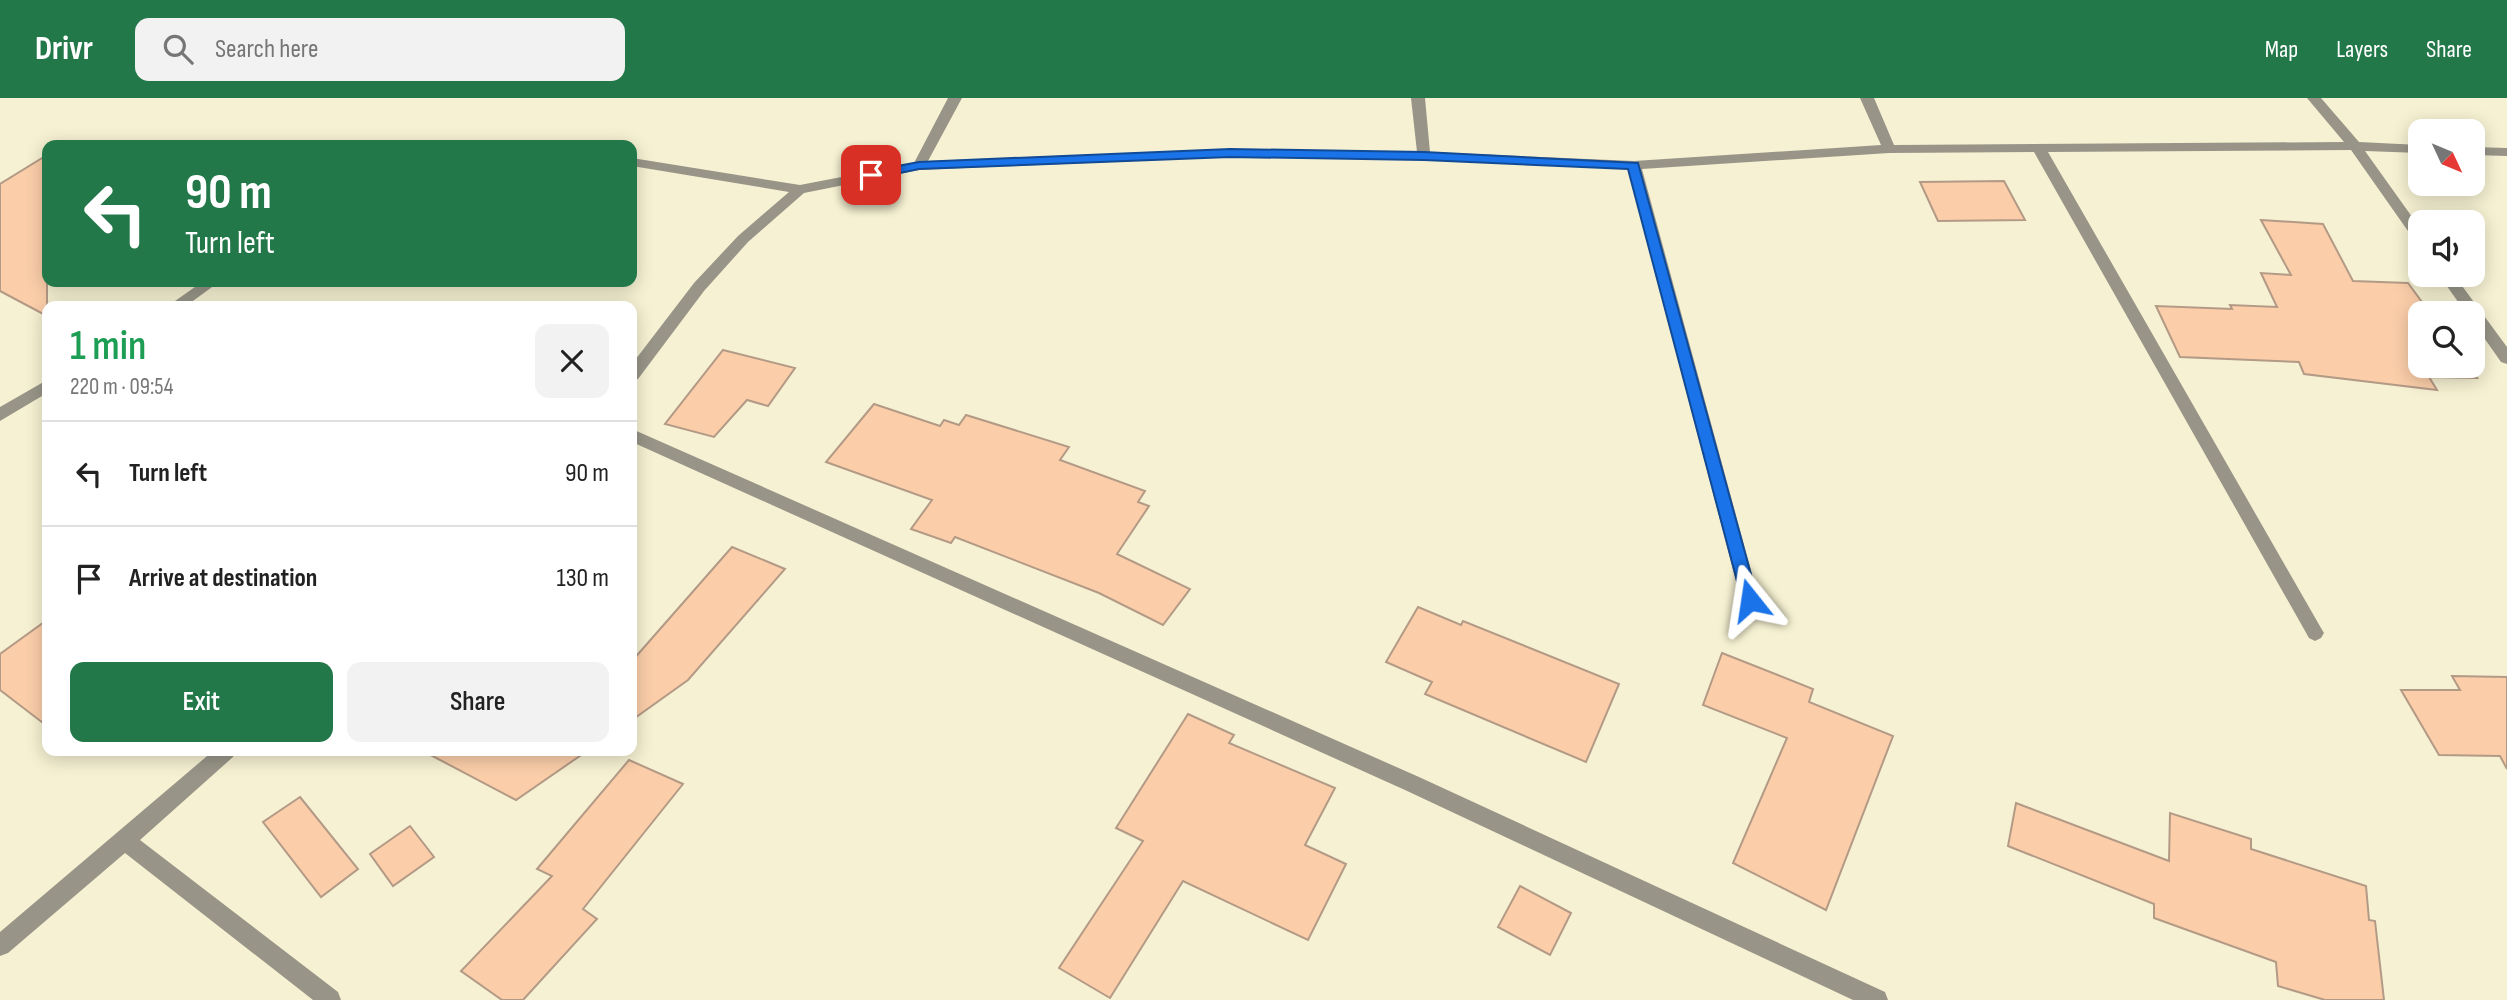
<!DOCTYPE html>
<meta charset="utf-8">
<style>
body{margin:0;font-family:"Sofia Sans Condensed",sans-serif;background:#f2f2f2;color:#222;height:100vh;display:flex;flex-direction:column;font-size:26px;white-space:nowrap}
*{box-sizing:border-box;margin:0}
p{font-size:23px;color:#767676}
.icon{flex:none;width:38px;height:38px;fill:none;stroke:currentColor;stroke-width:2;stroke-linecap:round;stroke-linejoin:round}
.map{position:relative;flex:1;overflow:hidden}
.sheet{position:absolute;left:42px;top:203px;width:595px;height:455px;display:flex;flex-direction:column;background:#fff;border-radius:14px;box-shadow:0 4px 18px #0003}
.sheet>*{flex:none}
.guide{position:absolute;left:42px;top:42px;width:595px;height:147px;border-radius:14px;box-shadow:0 4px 18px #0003;background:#23784a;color:#fff;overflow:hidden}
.needle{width:46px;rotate:134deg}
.tools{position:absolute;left:2408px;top:21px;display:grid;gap:14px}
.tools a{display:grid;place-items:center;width:77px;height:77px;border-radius:14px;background:#fff;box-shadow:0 4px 18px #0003;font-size:35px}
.pin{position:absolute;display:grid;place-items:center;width:60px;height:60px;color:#fff;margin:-30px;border-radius:14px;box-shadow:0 4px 10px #0006}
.me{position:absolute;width:77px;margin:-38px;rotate:345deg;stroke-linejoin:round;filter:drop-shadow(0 0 5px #0008)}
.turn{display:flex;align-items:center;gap:24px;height:147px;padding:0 28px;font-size:32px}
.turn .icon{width:91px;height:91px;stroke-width:2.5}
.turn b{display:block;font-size:49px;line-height:60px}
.round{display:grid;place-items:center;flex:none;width:74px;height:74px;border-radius:14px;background:#f2f2f2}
.summary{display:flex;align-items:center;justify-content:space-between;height:119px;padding:0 28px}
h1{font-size:42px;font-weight:600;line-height:52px;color:#1e9e55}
.button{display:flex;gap:14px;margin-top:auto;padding:14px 28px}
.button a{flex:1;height:80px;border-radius:14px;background:#23784a;color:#fff;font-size:28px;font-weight:600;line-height:80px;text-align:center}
.button a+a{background:#f2f2f2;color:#222}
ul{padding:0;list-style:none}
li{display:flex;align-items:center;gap:21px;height:105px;padding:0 28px;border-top:2px solid #e0e0e0}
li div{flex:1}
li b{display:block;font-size:26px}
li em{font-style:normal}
header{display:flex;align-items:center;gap:42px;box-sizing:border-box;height:98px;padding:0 35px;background:#23784a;color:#fff}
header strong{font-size:33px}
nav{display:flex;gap:38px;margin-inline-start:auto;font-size:24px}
.search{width:490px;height:63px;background:#f2f2f2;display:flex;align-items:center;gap:18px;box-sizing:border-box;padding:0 24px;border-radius:14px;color:#767676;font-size:26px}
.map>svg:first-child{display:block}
.building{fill:#fbcea9;stroke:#b39a86;stroke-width:2}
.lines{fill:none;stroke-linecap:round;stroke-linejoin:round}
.minor{fill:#989588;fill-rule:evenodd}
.route{fill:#1a73e8;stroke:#114b97;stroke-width:2}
</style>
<header>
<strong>Drivr</strong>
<div class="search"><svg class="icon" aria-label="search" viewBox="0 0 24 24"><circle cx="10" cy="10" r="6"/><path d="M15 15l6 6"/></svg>Search here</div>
<nav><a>Map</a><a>Layers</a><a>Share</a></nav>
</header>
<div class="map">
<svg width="2507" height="902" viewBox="0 0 2507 902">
<rect width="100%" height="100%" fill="#f6f1d2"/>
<g class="building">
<polygon points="47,57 47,218 0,193 0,86"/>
<polygon points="2004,83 2025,122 1938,123 1920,84"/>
<polygon points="2261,122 2323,126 2353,183 2408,185 2430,215 2420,215 2420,268 2468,268 2477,280 2429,279 2437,292 2304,276 2299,264 2180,259 2156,208 2232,211 2230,207 2277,209 2261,175 2291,177"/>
<polygon points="723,252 795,270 768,308 747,302 714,339 665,326"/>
<polygon points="874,306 940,328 944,322 959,327 966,317 1069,349 1060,362 1145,393 1138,404 1149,408 1117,456 1190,491 1163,527 1099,495 955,439 951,445 911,431 932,402 826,364"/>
<polygon points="732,449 785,471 688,582 632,622 632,563"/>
<polygon points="1418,509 1461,527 1463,523 1619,586 1586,664 1425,596 1432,584 1386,564"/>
<polygon points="47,522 47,628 0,592 0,556"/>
<polygon points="1722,555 1813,591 1809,604 1893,638 1826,812 1733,765 1787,640 1703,607"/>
<polygon points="2452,578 2507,579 2507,671 2500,658 2439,657 2401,592 2460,592"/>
<polygon points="1188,616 1234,637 1229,645 1335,690 1305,747 1346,766 1308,842 1183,783 1110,900 1059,870 1143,743 1116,730"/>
<polygon points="423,653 587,653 516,702"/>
<polygon points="629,662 683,686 583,811 597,821 523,902 502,902 461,873 552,778 537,771"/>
<polygon points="300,699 358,771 321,799 263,724"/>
<polygon points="2016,705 2169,763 2170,715 2251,741 2251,751 2366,788 2369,822 2375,823 2384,902 2325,902 2278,888 2276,864 2154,820 2154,806 2008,748"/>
<polygon points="410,728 434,759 393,788 370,756"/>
<polygon points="1520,788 1571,815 1550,857 1498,829"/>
</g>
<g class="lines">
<g class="minor">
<polygon points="948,0 962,0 928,63 1230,51 1417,54 1411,0 1425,0 1430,54 1634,63 1881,47 1860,0 1874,0 1894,47 2344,44 2307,0 2321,0 2359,44 2420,47 2420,55 2365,53 2420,130 2420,145 2415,143 2351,52 2048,54 2321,530 2324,535 2321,540 2315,543 2309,540 2034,54 1889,55 1642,71 1759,502 1756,507 1750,509 1744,507 1741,502 1628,71 1424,62 1230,59 919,72 804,95 748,144 704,193 638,281 632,283 632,266 694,185 738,138 789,94 632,68 632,60 800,87 914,65"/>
<polygon points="2473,49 2507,50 2507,58 2473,57"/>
<polygon points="2439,177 2454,177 2507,249 2507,266 2501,264 2473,224 2473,215 2466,215"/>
<polygon points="202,184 219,184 186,208 168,208"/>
<polygon points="47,282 47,295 0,323 0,309"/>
<polygon points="632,331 1419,679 1885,894 1888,902 1853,902 1405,692 632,344"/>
<polygon points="213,653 236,653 233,659 140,742 338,894 341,902 313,902 125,755 8,855 0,858 0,834"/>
</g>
</g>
<polygon class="route" points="1230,51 1424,54 1638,65 1758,502 1756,506 1744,506 1742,502 1628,71 1424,62 1230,59 919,71 871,81 865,77 871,73 919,64"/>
</svg>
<div class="tools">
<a><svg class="needle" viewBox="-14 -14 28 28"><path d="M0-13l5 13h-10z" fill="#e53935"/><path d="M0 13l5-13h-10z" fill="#767676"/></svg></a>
<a><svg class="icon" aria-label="sound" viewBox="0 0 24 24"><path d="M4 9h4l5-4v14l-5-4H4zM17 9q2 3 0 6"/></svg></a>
<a><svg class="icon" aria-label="search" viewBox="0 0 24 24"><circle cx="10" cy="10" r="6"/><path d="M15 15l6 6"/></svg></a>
</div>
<div class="pin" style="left:871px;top:77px;background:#d93025"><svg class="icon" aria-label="arrive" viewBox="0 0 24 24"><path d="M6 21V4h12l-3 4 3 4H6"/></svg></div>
<svg class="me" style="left:1750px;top:502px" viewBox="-20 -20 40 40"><path d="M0-17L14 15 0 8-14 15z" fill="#1a73e8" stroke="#fff" stroke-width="4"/></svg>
<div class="guide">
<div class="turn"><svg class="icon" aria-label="left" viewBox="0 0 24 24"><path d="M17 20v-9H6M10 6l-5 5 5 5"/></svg><div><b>90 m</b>Turn left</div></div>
</div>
<section class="sheet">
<div class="summary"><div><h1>1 min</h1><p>220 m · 09:54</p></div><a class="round"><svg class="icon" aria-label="close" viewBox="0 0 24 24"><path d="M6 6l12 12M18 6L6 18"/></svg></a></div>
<ul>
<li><svg class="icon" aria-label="left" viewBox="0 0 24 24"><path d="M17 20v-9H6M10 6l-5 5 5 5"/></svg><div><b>Turn left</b></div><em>90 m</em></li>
<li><svg class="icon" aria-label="arrive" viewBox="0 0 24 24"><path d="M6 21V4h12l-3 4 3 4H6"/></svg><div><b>Arrive at destination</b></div><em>130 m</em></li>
</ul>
<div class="button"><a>Exit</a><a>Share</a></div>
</section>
</div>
